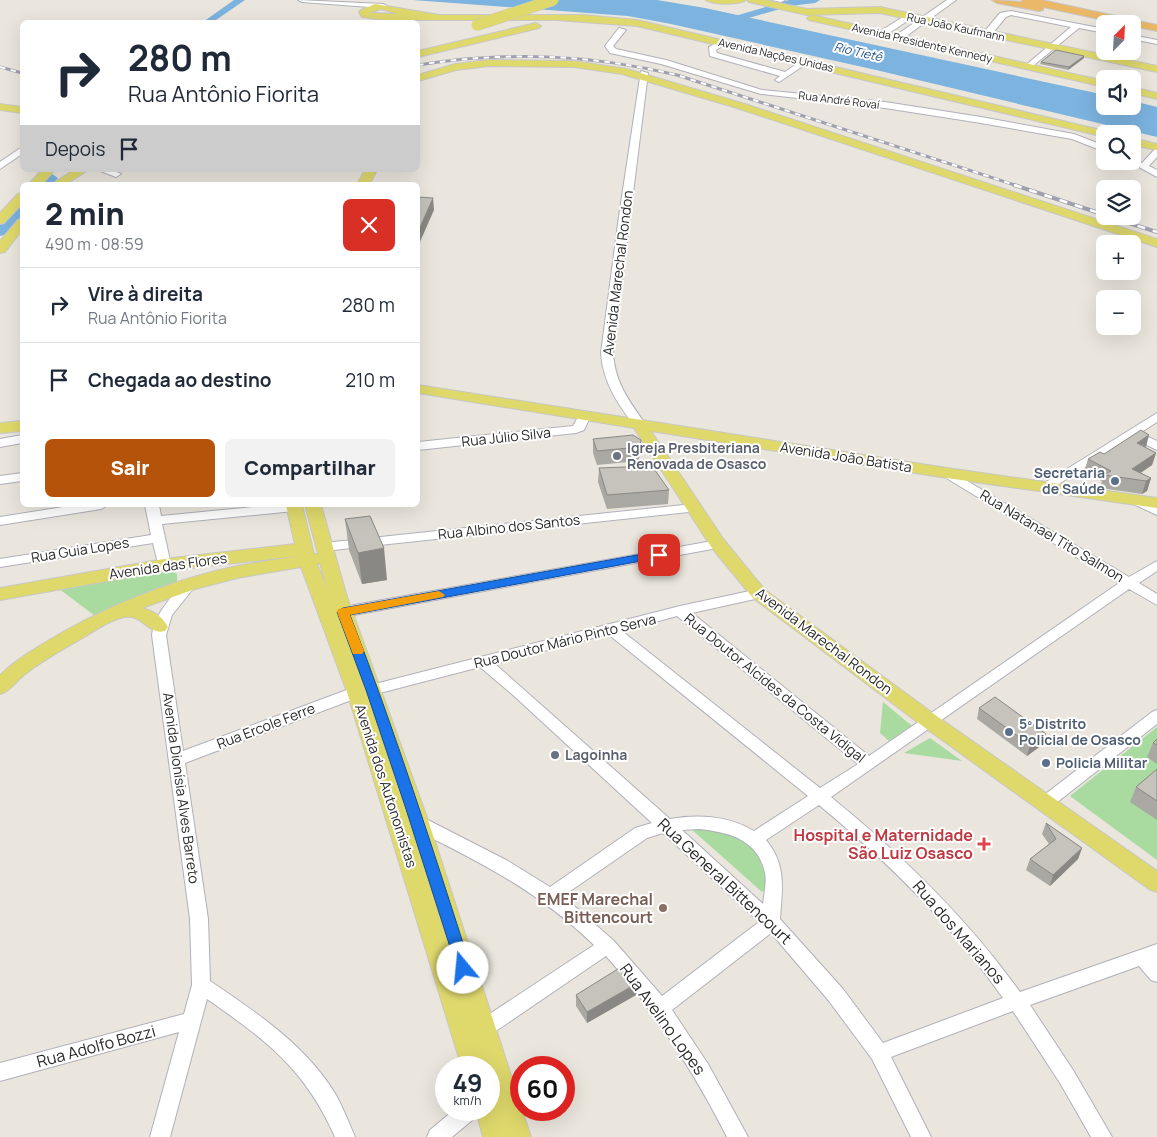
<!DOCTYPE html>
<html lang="pt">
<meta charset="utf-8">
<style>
body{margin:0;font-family:Manrope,sans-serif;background:#f2f2f3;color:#1f2937;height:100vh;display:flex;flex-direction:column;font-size:19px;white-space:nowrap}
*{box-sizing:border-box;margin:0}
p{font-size:16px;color:#747a83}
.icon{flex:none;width:28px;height:28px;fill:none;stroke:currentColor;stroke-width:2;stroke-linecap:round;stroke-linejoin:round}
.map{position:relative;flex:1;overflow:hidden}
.side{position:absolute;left:20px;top:182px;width:400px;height:325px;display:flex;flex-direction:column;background:#fff;border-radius:8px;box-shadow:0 5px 20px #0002}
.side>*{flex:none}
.banner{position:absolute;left:20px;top:20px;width:400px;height:152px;border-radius:8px;box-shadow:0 5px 20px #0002;background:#fff;color:#1f2937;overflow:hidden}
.needle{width:32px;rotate:24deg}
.controls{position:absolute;left:1096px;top:15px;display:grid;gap:10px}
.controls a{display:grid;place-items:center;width:45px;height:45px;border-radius:8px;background:#fff;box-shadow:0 5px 20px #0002;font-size:25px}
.speed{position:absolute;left:435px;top:1056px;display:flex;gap:10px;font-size:25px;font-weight:700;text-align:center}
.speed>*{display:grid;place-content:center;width:65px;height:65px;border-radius:50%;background:#fff;box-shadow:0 5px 20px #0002;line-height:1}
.speed small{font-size:12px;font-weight:400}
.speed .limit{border:8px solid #d22;background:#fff;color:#111}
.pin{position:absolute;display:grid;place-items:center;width:42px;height:42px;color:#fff;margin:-21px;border-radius:10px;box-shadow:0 2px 8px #0006}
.me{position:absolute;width:55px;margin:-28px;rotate:343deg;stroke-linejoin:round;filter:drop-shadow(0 0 4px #0008)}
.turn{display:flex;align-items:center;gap:18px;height:105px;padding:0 25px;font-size:22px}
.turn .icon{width:65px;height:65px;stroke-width:2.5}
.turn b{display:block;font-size:35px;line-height:42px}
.then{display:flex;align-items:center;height:48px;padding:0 25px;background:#0003;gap:10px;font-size:19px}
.round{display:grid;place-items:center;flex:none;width:52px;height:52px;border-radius:8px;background:#f2f2f3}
.head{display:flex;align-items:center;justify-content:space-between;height:85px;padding:0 25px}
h1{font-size:30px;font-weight:800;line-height:38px}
.primary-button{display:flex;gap:10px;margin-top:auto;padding:10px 25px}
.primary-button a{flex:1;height:58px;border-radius:8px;background:#b45309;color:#fff;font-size:20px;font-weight:800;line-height:58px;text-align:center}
.primary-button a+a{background:#f2f2f3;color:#1f2937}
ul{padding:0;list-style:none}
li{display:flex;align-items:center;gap:15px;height:75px;padding:0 25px;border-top:1px solid #e0e1e3}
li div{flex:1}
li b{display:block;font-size:19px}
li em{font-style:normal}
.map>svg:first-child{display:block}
.green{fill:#a9daa0}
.water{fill:#7cb3df}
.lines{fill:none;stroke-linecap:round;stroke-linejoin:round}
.river{fill:#7cb3df;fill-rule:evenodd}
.minor-casing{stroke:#b0b0bb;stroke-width:2}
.major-casing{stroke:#c7c7c7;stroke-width:2}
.highway-casing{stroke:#c7c7c7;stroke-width:2}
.minor{fill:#fff;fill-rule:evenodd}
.major{fill:#dfd96c;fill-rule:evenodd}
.highway{fill:#eab867;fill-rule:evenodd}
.rail-far1-casing{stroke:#a1a0b1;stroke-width:3}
.rail-casing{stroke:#a1a0b1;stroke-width:4}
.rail-far1{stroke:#fff;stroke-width:2;stroke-dasharray:5.5;stroke-linecap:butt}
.rail{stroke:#fff;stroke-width:2.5;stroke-dasharray:8;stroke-linecap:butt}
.major-bridge-casing{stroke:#c7c7c7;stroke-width:12;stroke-linecap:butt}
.major-bridge{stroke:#dfd96c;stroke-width:11}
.wall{fill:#a9a8a2}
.shaded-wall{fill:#8a8884}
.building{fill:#c5c3bc;stroke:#8a8884}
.route{fill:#1a73e8;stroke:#114b97}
.slow{fill:#f59e0b}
.worship-dot{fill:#6b7280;stroke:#fff;stroke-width:2}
.service-dot{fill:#5c6f8a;stroke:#fff;stroke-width:2}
.health-dot{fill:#e0444e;stroke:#fff;stroke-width:2}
.education-dot{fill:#8d6e63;stroke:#fff;stroke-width:2}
.labels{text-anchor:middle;stroke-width:4;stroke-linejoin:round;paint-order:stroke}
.far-street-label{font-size:11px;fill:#292929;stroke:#fff}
.far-water-label{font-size:12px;font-style:italic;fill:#1d5089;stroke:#fff}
.street-label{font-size:14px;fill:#292929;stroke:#fff}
.worship-label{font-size:14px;font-weight:bold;fill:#5b616d;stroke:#fff;text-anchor:start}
.service-label{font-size:14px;font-weight:bold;fill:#4e5e75;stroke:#fff;text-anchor:start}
.near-health-label{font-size:16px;font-weight:bold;fill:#be3a42;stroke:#fff;text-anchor:end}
.near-street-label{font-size:16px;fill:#292929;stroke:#fff}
.near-education-label{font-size:16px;font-weight:bold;fill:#785e54;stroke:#fff;text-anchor:end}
</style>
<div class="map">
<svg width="1157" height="1137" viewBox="0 0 1157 1137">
<rect width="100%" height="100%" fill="#eae6dd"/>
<g class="green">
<polygon points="165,567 177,574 177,585 95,616 58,588"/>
<polygon points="883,702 912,726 889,741 880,733"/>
<polygon points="1157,727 1157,860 1070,796"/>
<polygon points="930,738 962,761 904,753"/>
<polygon points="690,828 729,828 756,849 769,885 762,892"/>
</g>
<polygon class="water" points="413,0 657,0 705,8 1105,95 1105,106 1132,106 1133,101 1157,107 1157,137 876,70 671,24 628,16"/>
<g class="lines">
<g class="river">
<polygon points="234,0 245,0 213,22 203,22"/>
<polygon points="789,0 820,0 815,3 790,6 725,25 720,22 722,20"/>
<polygon points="52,174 58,178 52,185 39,185 48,175"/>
<polygon points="22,205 22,216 4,235 0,236 0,225 18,206"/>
</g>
<defs>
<g id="minor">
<polygon points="298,0 383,4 387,6 383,8 302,2"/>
<polygon points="772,0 785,0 781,2"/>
<polygon points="947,0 956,0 901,40 895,40 895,36"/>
<polygon points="1011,11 1105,29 1105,33 1079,28 1029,69 1025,67 1026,65 1071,27 1011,15 1006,17 991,35 985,35 985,31 1000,13"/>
<polygon points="906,15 913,17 885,36 879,36 879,32"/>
<polygon points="619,28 626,30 613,46 616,49 666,60 762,90 885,102 981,117 1074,134 1105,146 1105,152 1072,139 981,123 885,108 761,94 661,64 610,53 605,46"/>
<polygon points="1132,35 1157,40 1157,44 1132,39"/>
<polygon points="720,41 727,43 716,50 717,53 785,72 802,60 809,62 779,82 775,80 780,76 710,56 709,47"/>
<path d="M641,71l7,2 -35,280c2,30 16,48 33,72l-6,4 -4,-1c-18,-24 -33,-45 -35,-75l18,-137z"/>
<polygon points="22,147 22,154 0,169 0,162"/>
<polygon points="1157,149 1157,157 1149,166 1157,170 1157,177 1128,161 1132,161 1132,158 1142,163 1154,150"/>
<polygon points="98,170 113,170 121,174 116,177"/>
<polygon points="585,411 591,415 584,430 576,433 418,450 418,442 573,426 581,412"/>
<polygon points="1157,413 1157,422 1140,433 1157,441 1157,450 1132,438 1049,490 1039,490 1038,487"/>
<polygon points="22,435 22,443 0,447 0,439"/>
<path d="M947,469l182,108 28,-16v10l-18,12 18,11v11l-28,-16 -298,208c71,58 136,121 189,195l137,-48v38l-6,-2 -12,-14 -109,39 43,65 39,67h-21l-31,-54 -47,-72 -122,46 40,80h-20l-39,-78 -43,-58 -58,-68 -99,77 36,54 40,73h-21c-33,-65 -72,-126 -121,-181l-116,79 -7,2 -7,-2 -3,-6 3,-6 118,-78c-57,-55 -113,-82 -182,-117l-2,-5 2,-5 6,-1 6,1 84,43 42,26 85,-59 17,-5 -139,-128 -33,-28 -108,28 -5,-1 -3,-4 3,-4 313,-80 79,-17 5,2 2,3 -2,3 -72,16 177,143 250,-173 -176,-107 -2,-3zM677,616l181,148 -38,24 -198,-157zM608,634l200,162 -54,35c-25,-15 -56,-17 -84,-12l-175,-155zM819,805c69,57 133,120 184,193l-120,45 -40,-54 -63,-70c2,-30 7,-54 -14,-79zM699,829c29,3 59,10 66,44 2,9 -1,21 -2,31l-81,-74zM663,833l96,89 -97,74 -48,-55 -51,-45 84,-58z"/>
<polygon points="22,473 22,481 0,484 0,476"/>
<polygon points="1134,495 1157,506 1157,515 1129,502 1128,499"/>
<polygon points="693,504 700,508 698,511 324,551 317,547 324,543"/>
<polygon points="76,505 108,505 101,509 0,525 0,517"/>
<polygon points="145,505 159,505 161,516 274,505 299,505 301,507 294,511 162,524 171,565 169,568 159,568 153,543 0,567 0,559 151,535"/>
<polygon points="718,540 723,541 725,544 723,547 343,617 338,615 336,612 338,609 343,607"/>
<path d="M189,580l5,2 2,3 -24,30 -6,20 17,116 169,-63 5,-1 5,1 3,4 -3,4 -177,67 23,156 2,62c47,32 96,64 126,114 7,13 13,28 19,42h-20c-30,-68 -69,-97 -128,-138l-37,138h-20l29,-105 -179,49v-18l184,-49 8,-29 -2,-66 -38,-284c3,-22 19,-37 32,-53z"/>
<polygon points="1157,710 1157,724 1051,807 1045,809 1039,807 1037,803 1039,799 1152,712"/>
<polygon points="454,1110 479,1110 476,1117 452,1137 427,1137 430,1130"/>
</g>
<g id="major">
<path d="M706,0h40c-7,5 -33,5 -40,0z"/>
<polygon points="747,0 765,0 807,9 880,7 1157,66 1157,72 880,13 807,15 749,2"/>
<path d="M375,4l64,11h144l54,5 468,111 5,3h-5v3l-468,-111 -81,-6h-171l-23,-3 -3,-5 2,-2zM381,9l18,5 -30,-1z"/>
<polygon points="812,15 1105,81 1105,87 809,20 807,18"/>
<polygon points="536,23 541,26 539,28 418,57 418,51"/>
<polygon points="489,60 574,61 627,69 745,104 1157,239 1157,247 737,108 622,74 574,67 489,66 456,70 418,81 418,75 455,64"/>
<polygon points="1132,87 1157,93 1157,99 1132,93"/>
<polygon points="0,104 22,107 22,113 0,110"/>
<polygon points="1132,138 1157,144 1157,150 1132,145"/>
<polygon points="42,170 55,170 41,185 28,185"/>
<polygon points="74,170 88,170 65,185 52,184"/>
<polygon points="365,170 377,170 369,185 357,185"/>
<polygon points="22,193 22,204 4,223 0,224 0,213 18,194"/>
<polygon points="22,219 22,230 5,252 0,253 0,241 18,220"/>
<polygon points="418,385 947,468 1157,498 1157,508 947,478 651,431 724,540 765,590 938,717 1157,871 1157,892 1149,889 924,727 753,598 712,548 634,428 418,393"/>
<polygon points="22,421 22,431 0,433 0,423"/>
<path d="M286,505h16l12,49h4l-13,-49h16l26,92 82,226 102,314h-48l-7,-27h13v-12l5,2 -5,-16v-16h-27l-115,-376 -46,-125 -64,11 -42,11 -53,19c12,3 20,8 26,19l-3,4c-17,5 -23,-20 -44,-13 -12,3 -24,11 -35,18 -21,12 -43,24 -62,39 -9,7 -13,16 -24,19v-19c18,-17 41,-30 63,-43 54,-30 113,-53 174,-66 20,-4 40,-6 61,-10l-134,15 -164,29v-12l164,-29 131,-15zM320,563l7,26 -10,-25z"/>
</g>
<polygon id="highway" points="992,0 1023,2 1022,0 1042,0 1157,25 1157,31 1132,26 1132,24 1122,24 1043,7 1043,10 1039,11 997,3"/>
</defs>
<use href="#minor" class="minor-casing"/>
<use href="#major" class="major-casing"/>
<use href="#highway" class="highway-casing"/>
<use href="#minor" class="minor"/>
<use href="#major" class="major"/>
<use href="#highway" class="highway"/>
<defs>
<g id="rail-far1">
<path d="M418,65c90,-14 170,-11 259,10l341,111"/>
<polyline points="0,67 22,73"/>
</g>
<g id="rail">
<polyline points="1014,185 1105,215"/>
<polyline points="1107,216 1157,232"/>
</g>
</defs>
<use href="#rail-far1" class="rail-far1-casing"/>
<use href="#rail" class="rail-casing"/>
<use href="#rail-far1" class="rail-far1"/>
<use href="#rail" class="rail"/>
<defs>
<polyline id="major-bridge" points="477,25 553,0"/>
</defs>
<use href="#major-bridge" class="major-bridge-casing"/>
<use href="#major-bridge" class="major-bridge"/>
</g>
<g class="wall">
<polygon points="1084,58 1068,70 1040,64 1041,62"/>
<polygon points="593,439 641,440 639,461 597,465 593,453"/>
<polygon points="1145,447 1156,453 1152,465 1141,473 1151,478 1147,491 1142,494 1100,488 1102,481 1084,472 1088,459 1104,454"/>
<polygon points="599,468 669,490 668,504 607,509 598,482"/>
<polygon points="345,519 387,580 362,584 349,550"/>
<polygon points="979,708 1046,734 1042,745 1027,756 977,719"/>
<polygon points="1157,739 1157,764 1147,757 1153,743"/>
<polygon points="1157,769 1157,820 1130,802 1136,787"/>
<polygon points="1046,823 1082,848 1078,859 1050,886 1026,870 1030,859 1049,844 1042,834"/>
<polygon points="636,984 636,995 587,1023 576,1006 576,995"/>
</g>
<g class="shaded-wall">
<polygon points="1084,56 1084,58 1068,70 1069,67"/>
<polygon points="433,198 434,210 419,244 418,232"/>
<polygon points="1149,435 1146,447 1137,443"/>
<polygon points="1156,453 1152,465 1131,479 1132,469"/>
<polygon points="1151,478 1147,491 1142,494 1146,481"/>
<polygon points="384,548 387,580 362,584 358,553"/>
<polygon points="1046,734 1042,745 1027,756 1030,745"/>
<polygon points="1082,848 1078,859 1050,886 1053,875"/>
<polygon points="636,984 636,995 587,1023 587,1012"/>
</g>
<g class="building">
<polygon points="1056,50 1084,56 1069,67 1041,62"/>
<polygon points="418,197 433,198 418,232"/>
<polygon points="1141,430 1149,435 1137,443 1156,453 1132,469 1151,478 1146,481 1104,475 1111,471 1088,459 1100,452 1104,454"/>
<polygon points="633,435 641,440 640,447 597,451 593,439"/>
<polygon points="652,466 669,490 607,495 599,468"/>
<polygon points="370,516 384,548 358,553 345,519"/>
<polygon points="995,697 1046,734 1030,745 979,708"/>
<polygon points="1157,739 1157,745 1153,743"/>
<polygon points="1157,769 1157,801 1136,787"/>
<polygon points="1046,823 1082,848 1053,875 1030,859 1056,839"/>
<polygon points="621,967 636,984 587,1012 576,995"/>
</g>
<path class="route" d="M659,551l6,4 -2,2 -313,58c45,116 83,234 121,353l-2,4 -6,2 -5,-2 -53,-166 -39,-116 -29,-78 6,-4z"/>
<polygon class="slow" points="439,591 445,595 443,597 350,615 364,651 362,654 353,654 337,612 338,609"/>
<g class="worship-dot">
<circle cx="617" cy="456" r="5"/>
<circle cx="555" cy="755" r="5"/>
</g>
<g class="service-dot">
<circle cx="1115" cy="481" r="5"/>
<circle cx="1009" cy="732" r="5"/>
<circle cx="1046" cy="763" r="5"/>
</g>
<path class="health-dot" d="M981.5 836.5h5v5h5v5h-5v5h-5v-5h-5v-5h5z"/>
<circle class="education-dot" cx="663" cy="908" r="5"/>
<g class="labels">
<g class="far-street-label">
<text transform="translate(956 27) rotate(12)" y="4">Rua João Kaufmann</text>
<text transform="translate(922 43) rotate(13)" y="4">Avenida Presidente Kennedy</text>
<text transform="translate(776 55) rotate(13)" y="4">Avenida Nações Unidas</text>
<text transform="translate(839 100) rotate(7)" y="4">Rua André Rovaí</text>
</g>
<g class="far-water-label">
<text transform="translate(858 52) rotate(13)" y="4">Rio Tietê</text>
</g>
<g class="street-label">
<text transform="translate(618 273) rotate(-83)" y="5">Avenida Marechal Rondon</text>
<text transform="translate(506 437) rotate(-6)" y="5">Rua Júlio Silva</text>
<text transform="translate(846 457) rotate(9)" y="5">Avenida João Batista</text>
<text transform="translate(509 527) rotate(-6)" y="5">Rua Albino dos Santos</text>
<text transform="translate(1052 536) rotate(31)" y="5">Rua Natanael Tito Salmon</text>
<text transform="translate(80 550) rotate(-9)" y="5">Rua Guia Lopes</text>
<text transform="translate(168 566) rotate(-8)" y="5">Avenida das Flores</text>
<text transform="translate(565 641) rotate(-14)" y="5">Rua Doutor Mário Pinto Serva</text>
<text transform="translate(824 641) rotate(37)" y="5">Avenida Marechal Rondon</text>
<text transform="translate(775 688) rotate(39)" y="5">Rua Doutor Alcides da Costa Vidigal</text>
<text transform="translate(266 726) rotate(-21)" y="5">Rua Ercole Ferre</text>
<text transform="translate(386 786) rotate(72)" y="5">Avenida dos Autonomistas</text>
<text transform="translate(181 788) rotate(82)" y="5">Avenida Dionísia Alves Barreto</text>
</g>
<g class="worship-label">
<text x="627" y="453">Igreja Presbiteriana<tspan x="627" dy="16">Renovada de Osasco</tspan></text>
<text x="565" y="760">Lagoinha</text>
</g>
<g class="service-label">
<text x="1105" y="478" text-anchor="end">Secretaria<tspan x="1105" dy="16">de Saúde</tspan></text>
<text x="1019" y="729">5º Distrito<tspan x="1019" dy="16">Policial de Osasco</tspan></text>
<text x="1056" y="768">Policia Militar</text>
</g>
<g class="near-health-label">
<text x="973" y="841">Hospital e Maternidade<tspan x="973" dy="18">São Luiz Osasco</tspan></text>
</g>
<g class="near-street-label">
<text transform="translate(725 881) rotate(43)" y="6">Rua General Bittencourt</text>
<text transform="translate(959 932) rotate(49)" y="6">Rua dos Marianos</text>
<text transform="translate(663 1019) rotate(54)" y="6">Rua Avelino Lopes</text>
<text transform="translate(96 1046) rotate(-15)" y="6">Rua Adolfo Bozzi</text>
</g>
<g class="near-education-label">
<text x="653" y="905">EMEF Marechal<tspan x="653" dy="18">Bittencourt</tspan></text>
</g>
</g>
</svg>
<div class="controls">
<a><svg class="needle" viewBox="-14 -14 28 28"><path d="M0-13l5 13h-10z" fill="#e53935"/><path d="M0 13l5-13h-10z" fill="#747a83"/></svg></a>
<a><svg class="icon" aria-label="sound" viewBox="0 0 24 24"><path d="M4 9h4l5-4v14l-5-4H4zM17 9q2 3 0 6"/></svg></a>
<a><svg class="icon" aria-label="search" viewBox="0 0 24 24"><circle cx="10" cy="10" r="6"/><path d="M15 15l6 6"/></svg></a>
<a><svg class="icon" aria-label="layers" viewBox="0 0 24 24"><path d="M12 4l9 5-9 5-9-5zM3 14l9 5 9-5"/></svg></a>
<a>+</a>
<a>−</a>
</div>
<div class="speed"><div>49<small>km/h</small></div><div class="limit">60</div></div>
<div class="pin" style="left:659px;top:555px;background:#d93025"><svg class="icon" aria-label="arrive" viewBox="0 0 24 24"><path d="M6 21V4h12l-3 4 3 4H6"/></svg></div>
<svg class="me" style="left:463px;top:968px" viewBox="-20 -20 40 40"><circle r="19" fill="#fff"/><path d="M0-13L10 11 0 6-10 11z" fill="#1a73e8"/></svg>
<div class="banner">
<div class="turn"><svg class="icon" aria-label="right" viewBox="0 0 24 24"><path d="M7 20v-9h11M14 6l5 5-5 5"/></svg><div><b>280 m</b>Rua Antônio Fiorita</div></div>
<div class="then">Depois<svg class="icon" aria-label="arrive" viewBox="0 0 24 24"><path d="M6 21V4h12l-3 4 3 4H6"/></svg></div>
</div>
<section class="side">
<div class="head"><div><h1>2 min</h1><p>490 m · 08:59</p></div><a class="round" style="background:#d93025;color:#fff"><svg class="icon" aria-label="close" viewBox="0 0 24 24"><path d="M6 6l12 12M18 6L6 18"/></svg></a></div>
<ul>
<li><svg class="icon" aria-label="right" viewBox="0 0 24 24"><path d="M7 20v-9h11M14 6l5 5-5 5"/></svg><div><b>Vire à direita</b><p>Rua Antônio Fiorita</p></div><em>280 m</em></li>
<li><svg class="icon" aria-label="arrive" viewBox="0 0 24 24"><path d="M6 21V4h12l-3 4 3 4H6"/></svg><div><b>Chegada ao destino</b></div><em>210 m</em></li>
</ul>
<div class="primary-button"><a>Sair</a><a>Compartilhar</a></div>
</section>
</div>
